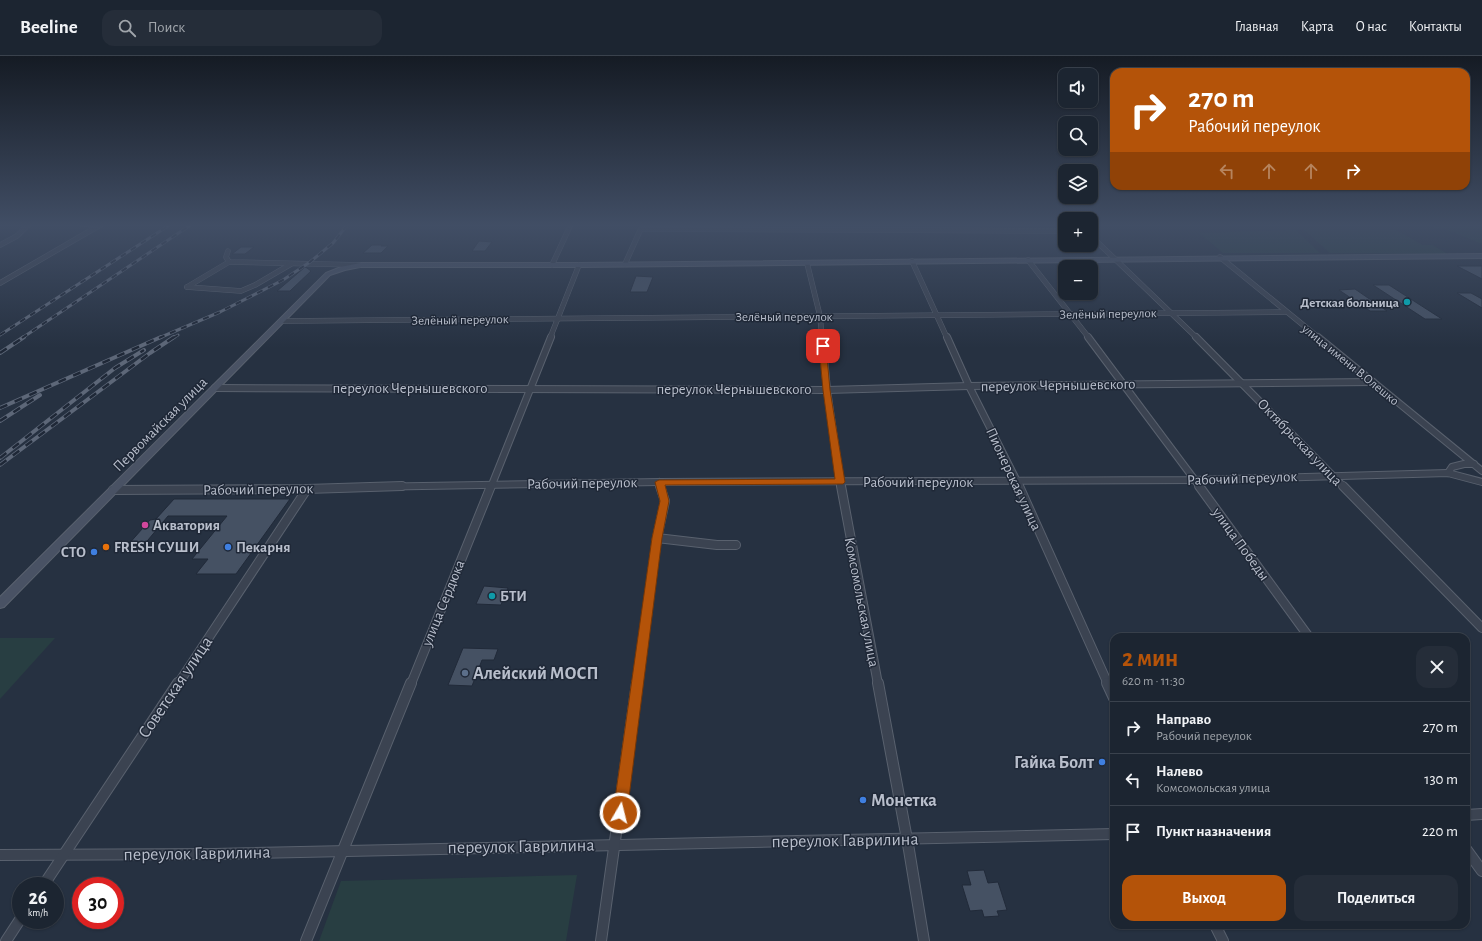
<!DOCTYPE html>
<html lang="ru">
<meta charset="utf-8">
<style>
body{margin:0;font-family:"Alegreya Sans",sans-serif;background:#252d39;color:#f1f3f6;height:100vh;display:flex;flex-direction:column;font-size:15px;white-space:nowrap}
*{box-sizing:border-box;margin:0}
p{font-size:13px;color:#a0a5ab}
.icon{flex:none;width:22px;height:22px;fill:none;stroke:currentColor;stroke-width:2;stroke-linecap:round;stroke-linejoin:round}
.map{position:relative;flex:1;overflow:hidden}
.sheet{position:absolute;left:1110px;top:577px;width:360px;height:296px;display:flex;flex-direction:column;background:#1c2531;border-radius:12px;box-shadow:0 1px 3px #0004,0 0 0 1px #3a424d}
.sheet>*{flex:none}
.hud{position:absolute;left:1110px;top:12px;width:360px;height:122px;border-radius:12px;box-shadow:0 1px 3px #0004,0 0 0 1px #3a424d;background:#b45309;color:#fff;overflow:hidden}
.controls{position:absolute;left:1058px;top:12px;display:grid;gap:8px}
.controls a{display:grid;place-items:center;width:40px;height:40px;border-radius:8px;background:#1c2531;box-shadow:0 1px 3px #0004,0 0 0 1px #3a424d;font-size:20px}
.speed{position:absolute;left:12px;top:821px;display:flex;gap:8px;font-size:20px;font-weight:700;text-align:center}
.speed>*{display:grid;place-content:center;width:52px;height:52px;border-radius:50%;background:#1c2531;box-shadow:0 1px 3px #0004,0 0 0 1px #3a424d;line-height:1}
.speed small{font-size:10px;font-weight:400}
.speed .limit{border:6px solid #d22;background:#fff;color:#111}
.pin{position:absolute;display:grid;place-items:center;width:34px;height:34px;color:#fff;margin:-17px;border-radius:8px;box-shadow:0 2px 6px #0006}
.me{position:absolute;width:44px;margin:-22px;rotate:8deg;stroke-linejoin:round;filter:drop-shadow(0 0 3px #0008)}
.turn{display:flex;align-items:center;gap:14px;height:84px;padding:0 12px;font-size:18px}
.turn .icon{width:52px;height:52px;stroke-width:2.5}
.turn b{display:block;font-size:28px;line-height:34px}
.lanes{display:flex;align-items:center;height:38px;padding:0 12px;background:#0003;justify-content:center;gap:20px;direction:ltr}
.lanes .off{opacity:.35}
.round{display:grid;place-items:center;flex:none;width:42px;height:42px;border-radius:12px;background:#252d39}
.overview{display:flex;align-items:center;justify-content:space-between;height:68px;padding:0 12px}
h1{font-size:24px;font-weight:700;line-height:30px;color:#b45309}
.cta{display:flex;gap:8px;margin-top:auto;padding:8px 12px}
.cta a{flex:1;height:46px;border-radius:12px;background:#b45309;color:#fff;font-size:16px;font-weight:700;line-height:46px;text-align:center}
.cta a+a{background:#252d39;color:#f1f3f6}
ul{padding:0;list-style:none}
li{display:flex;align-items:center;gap:12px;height:52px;padding:0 12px;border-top:1px solid #3a424d}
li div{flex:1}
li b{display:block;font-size:15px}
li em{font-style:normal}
header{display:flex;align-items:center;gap:24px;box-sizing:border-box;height:56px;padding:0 20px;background:#1c2531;border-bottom:1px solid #3a424d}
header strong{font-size:19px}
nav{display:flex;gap:22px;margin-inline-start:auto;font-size:14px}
.search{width:280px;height:36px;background:#252d39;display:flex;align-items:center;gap:10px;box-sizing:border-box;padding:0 14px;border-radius:12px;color:#a0a5ab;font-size:15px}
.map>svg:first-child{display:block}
.green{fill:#283e42}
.building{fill:#455163;stroke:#212a39}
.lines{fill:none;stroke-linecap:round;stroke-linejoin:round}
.street-far3-casing{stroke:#59616e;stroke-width:5.5}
.street-far2-casing{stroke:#59616e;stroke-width:8}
.street-far1-casing{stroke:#59616e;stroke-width:10}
.street-casing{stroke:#59616e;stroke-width:12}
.secondary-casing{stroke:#59616e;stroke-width:2}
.street-far3{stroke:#3b4351;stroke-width:4.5}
.street-far2{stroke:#3b4351;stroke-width:6}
.street-far1{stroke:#3b4351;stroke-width:8}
.street{stroke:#3b4351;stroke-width:10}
.secondary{fill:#495264;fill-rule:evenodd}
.rail-far1-casing{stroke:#5d6778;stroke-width:3}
.rail-casing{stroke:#5d6778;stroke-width:4}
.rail-far1{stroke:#1f2837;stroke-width:2;stroke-dasharray:6;stroke-linecap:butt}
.rail{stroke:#1f2837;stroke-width:2.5;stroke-dasharray:8;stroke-linecap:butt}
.route{fill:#b45309;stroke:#753606}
.culture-dot{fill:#0f9aa8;stroke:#1f2837;stroke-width:1.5}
.hotel-dot{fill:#d1479c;stroke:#1f2837;stroke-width:1.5}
.food-dot{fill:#e8710a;stroke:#1f2837;stroke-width:1.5}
.shop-dot{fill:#3f7fe0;stroke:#1f2837;stroke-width:1.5}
.service-dot{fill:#5c6f8a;stroke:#1f2837;stroke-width:1.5}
.labels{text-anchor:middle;stroke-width:3;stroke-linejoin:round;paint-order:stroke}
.far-poi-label{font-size:13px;font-weight:bold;fill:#b8becb;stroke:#1f2837;text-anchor:end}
.far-street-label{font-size:13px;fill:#b8becb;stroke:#1f2837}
.street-label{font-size:15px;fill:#b8becb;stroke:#1f2837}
.poi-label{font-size:15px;font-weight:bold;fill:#b8becb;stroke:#1f2837;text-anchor:start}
.near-poi-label{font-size:18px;font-weight:bold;fill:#b8becb;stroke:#1f2837;text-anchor:start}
.near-street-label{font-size:18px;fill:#b8becb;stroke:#1f2837}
</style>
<header>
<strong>Beeline</strong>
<div class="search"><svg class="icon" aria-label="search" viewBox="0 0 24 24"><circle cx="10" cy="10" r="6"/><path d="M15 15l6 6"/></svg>Поиск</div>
<nav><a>Главная</a><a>Карта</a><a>О нас</a><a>Контакты</a></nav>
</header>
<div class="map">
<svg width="1482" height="885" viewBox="0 0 1482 885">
<rect width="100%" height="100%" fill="#263141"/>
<g class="green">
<polygon points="1428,168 1480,168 1482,169 1482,188 1445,173 1434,172"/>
<polygon points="1303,173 1396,174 1423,189 1432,189 1448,198 1330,197"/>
<polygon points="1296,174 1320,197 1223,197 1199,177"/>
<polygon points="0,582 55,582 0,643"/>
<polygon points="577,819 566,885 319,885 341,825"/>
</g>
<g class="building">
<polygon points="479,185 492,186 485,195 472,195"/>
<polygon points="372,189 382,189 381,190 388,190 381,197 363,197"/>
<polygon points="241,191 254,191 245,198 232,198"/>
<polygon points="1457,210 1482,210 1482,223"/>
<polygon points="305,211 307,212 311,215 290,235 277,235"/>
<polygon points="636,220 653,221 647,236 630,236"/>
<polygon points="1373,229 1389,229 1442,263 1425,263"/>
<polygon points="1355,233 1387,255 1370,255 1339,234"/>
<polygon points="1457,237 1471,237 1482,243 1482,252"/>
<polygon points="174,443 290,443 236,518 196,518 208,503 192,503 227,460 168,460 143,490 127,490 150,464 156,463"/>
<polygon points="484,530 508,532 501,549 476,548"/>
<polygon points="463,592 498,593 494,604 482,604 472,630 448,629"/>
<polygon points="984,814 988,827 998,826 1007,854 997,855 999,860 984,861 982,854 970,855 962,829 971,829 967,815"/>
</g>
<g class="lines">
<defs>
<g id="street-far3">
<polyline points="82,168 101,169"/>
<polyline points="641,173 1065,175"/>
<polyline points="1091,180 1197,282"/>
<polyline points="0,189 17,180 29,168"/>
<polyline points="228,195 226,201 229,206 360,209"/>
<polyline points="1220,201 1319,282"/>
<polyline points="1028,204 1089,282"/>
<polyline points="912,205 947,282"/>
<polyline points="807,207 820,260 822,282"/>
<polyline points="625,208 643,168"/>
<polyline points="552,209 571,168"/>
<polyline points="0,227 102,168"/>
<polyline points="187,231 241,235 255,229 291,208"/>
<polyline points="187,231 229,206"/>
<polyline points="282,265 1286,256"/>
<polyline points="550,282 579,209"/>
</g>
<g id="street-far2">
<polyline points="822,281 827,334 841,431"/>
<polyline points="947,281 969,330 1020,431"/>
<polyline points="1088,281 1200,431"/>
<polyline points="1196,281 1344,431"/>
<polyline points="1318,281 1482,415"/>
<polyline points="215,332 827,334 969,330 1373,326"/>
<polyline points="1448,417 1452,411 1464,408 1474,408"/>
<polyline points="659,426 661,431"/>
<polyline points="365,431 659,426 1194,424 1448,417 1482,426"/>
<polyline points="491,431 551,281"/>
</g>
<g id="street-far1">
<polyline points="841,430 878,628"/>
<polyline points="1019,430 1108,628"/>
<polyline points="1199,430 1309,581"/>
<polyline points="1343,430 1482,572"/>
<polyline points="113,434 307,433 402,430"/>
<polyline points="657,482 717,489 736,489"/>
<polyline points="178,628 307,433"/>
<polyline points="411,628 491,430"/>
<polyline points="637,628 657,482 665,445 660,430"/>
</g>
<g id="street">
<polyline points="878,627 909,794 924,885"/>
<polyline points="1107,627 1114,642"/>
<polyline points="1466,759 1482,758"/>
<polyline points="1466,793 1482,815"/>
<polyline points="0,799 214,798 1114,778"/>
<polyline points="43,830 178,627"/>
<polyline points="1215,869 1223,885"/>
<polyline points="6,885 21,862"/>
<polyline points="306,885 411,627"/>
<polyline points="601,885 637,627"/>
</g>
<polygon id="secondary" points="1482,198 1482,202 579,211 360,211 345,214 330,219 4,551 0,552 0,541 326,217 341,211 360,207 579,207"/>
</defs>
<use href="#street-far3" class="street-far3-casing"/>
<use href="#street-far2" class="street-far2-casing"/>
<use href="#street-far1" class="street-far1-casing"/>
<use href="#street" class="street-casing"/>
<use href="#secondary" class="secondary-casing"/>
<use href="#street-far3" class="street-far3"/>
<use href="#street-far2" class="street-far2"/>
<use href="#street-far1" class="street-far1"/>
<use href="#street" class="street"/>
<use href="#secondary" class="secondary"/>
<defs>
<g id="rail-far1">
<polyline points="0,279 171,168"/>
<polyline points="22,282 192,168"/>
<polyline points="159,282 220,256 283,224 310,206 333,187 348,168"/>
<polyline points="173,282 178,279"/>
</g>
<g id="rail">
<polyline points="0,297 24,281"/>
<polyline points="0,352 161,281"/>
<polyline points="0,365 40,339"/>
<polyline points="0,402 115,312 144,294"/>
<polyline points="0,409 150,297 174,281"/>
</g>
</defs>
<use href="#rail-far1" class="rail-far1-casing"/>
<use href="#rail" class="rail-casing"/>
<use href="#rail-far1" class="rail-far1"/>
<use href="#rail" class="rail"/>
</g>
<linearGradient id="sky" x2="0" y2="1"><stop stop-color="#151b24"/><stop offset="0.58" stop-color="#414e65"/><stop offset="1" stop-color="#414e65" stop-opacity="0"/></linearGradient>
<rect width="1482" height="292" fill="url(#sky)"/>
<polygon class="route" points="823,287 826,290 830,334 845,426 843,428 665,429 669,445 662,482 627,757 625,762 620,763 615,762 613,757 652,482 660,445 655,426 659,424 835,423 823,334 819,290"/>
<g class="culture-dot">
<circle cx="1407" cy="246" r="4"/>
<circle cx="492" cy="540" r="4"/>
</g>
<circle class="hotel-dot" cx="145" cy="469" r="4"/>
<circle class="food-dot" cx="106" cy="491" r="4"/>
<g class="shop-dot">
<circle cx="228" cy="491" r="4"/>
<circle cx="94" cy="496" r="4"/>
<circle cx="1102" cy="706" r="4"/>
<circle cx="863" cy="744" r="4"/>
</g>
<circle class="service-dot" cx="465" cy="617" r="4"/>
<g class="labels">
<g class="far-poi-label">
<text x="1399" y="251">Детская больница</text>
</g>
<g class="far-street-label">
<text transform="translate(1108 257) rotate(-1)" y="5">Зелёный переулок</text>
<text x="784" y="265">Зелёный переулок</text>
<text transform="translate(460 263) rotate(-1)" y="5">Зелёный переулок</text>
<text transform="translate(1351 308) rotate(39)" y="5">улица имени В.Олешко</text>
</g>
<g class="street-label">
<text transform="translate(1058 329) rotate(-1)" y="5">переулок Чернышевского</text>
<text x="410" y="337">переулок Чернышевского</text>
<text x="734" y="338">переулок Чернышевского</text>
<text transform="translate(160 368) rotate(-45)" y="5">Первомайская улица</text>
<text transform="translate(1300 386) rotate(46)" y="5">Октябрьская улица</text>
<text transform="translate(1242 422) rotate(-2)" y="5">Рабочий переулок</text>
<text transform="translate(1014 423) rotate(65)" y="5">Пионерская улица</text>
<text x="918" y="431">Рабочий переулок</text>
<text transform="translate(582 427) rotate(-1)" y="5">Рабочий переулок</text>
<text transform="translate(258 433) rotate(-1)" y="5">Рабочий переулок</text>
<text transform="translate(1241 488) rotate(54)" y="5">улица Победы</text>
<text transform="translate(862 546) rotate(79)" y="5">Комсомольская улица</text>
<text transform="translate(443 547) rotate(-68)" y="5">улица Сердюка</text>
</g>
<g class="poi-label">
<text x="153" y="474">Акватория</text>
<text x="114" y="496">FRESH СУШИ</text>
<text x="236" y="496">Пекарня</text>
<text x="86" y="501" text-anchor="end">СТО</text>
<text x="500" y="545">БТИ</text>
</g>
<g class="near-poi-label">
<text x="473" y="623">Алейский МОСП</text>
<text x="1094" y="712" text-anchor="end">Гайка Болт</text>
<text x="871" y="750">Монетка</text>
</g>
<g class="near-street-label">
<text transform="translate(175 631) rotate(-56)" y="6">Советская улица</text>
<text transform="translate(845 784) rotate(-1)" y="6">переулок Гаврилина</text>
<text transform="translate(521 790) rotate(-1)" y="6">переулок Гаврилина</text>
<text transform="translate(197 797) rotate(-1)" y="6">переулок Гаврилина</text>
</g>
</g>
</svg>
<div class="controls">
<a><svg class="icon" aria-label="sound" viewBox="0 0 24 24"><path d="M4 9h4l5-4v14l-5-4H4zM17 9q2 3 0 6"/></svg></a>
<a><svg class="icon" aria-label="search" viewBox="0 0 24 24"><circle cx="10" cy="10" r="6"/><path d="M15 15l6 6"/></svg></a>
<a><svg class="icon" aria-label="layers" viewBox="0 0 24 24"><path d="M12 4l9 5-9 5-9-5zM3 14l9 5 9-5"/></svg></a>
<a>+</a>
<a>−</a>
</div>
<div class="speed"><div>26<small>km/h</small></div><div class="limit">30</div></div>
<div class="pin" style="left:823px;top:290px;background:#d93025"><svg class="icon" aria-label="arrive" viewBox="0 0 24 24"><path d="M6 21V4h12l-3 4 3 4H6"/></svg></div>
<svg class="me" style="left:620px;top:757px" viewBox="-20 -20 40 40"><circle r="17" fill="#b45309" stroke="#fff" stroke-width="3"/><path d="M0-11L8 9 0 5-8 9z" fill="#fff"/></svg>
<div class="hud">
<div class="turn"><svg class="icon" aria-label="right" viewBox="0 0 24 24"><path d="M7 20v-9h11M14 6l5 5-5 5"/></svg><div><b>270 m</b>Рабочий переулок</div></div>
<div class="lanes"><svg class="icon off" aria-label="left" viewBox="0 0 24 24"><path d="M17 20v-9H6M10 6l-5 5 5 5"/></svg><svg class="icon off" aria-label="ahead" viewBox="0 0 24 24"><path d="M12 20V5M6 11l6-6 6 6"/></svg><svg class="icon off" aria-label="ahead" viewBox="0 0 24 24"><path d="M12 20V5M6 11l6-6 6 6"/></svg><svg class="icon" aria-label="right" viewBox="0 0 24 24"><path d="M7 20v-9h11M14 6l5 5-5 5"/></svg></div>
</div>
<section class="sheet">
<div class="overview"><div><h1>2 мин</h1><p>620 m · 11:30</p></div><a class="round"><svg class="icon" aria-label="close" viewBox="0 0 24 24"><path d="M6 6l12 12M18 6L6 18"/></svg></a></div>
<ul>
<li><svg class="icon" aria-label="right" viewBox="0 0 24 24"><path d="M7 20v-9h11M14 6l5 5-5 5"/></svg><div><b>Направо</b><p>Рабочий переулок</p></div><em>270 m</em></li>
<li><svg class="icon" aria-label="left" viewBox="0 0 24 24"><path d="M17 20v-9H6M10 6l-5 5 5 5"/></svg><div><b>Налево</b><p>Комсомольская улица</p></div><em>130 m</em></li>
<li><svg class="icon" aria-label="arrive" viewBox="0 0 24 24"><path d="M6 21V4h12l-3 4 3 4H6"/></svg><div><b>Пункт назначения</b></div><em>220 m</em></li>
</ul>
<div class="cta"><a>Выход</a><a>Поделиться</a></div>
</section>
</div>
